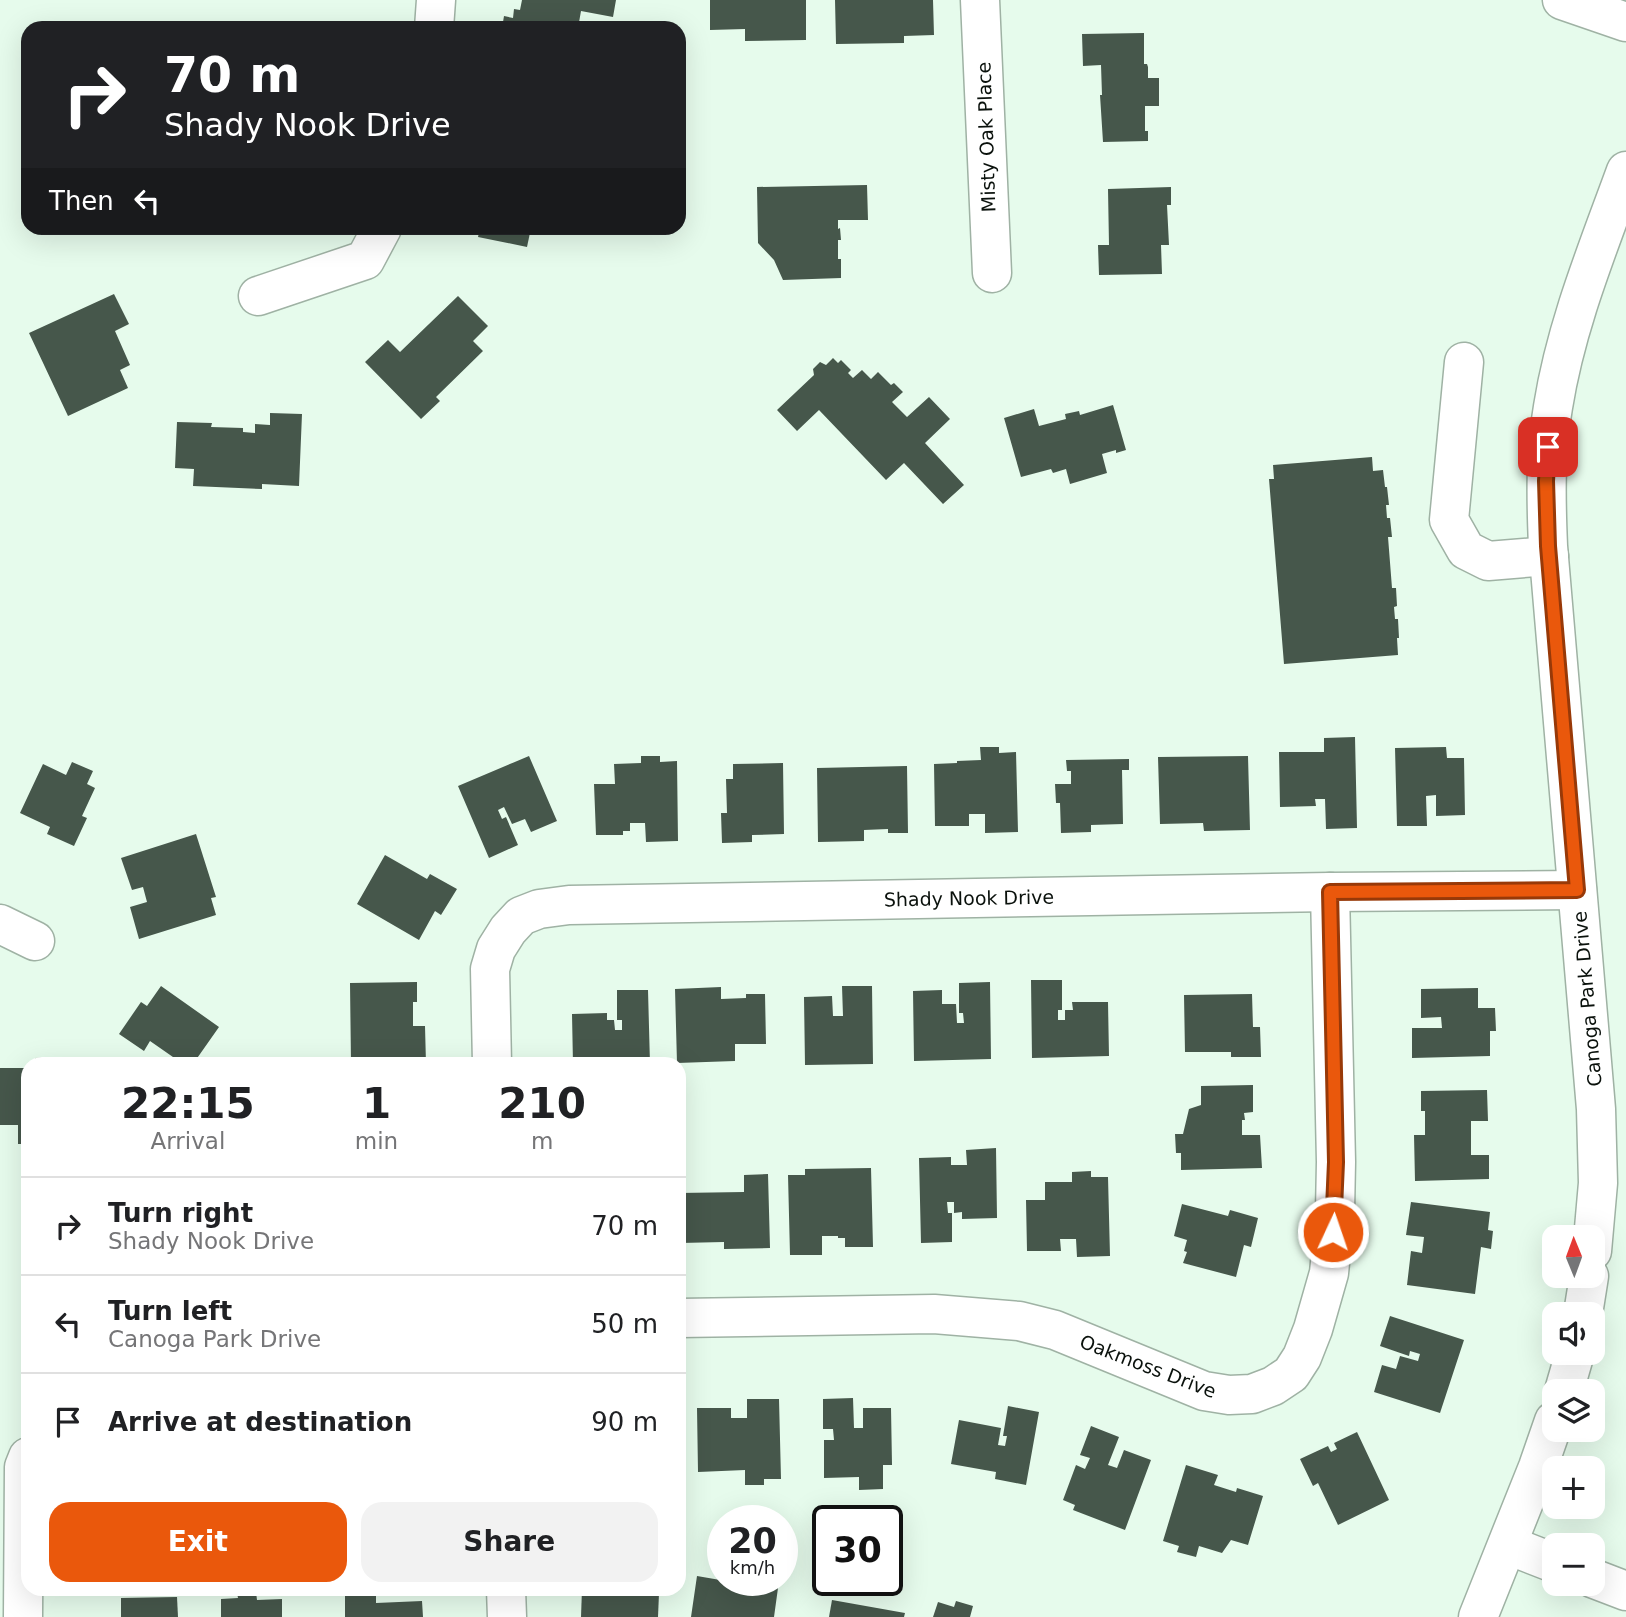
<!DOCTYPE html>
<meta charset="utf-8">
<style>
body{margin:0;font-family:"DejaVu Sans",sans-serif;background:#f2f2f2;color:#202124;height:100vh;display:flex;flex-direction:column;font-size:26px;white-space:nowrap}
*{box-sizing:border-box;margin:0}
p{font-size:23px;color:#757577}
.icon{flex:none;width:38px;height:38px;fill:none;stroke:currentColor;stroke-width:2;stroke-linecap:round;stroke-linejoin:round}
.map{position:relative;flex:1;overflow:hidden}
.details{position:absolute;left:21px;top:1057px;width:665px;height:539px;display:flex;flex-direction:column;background:#fff;border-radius:21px;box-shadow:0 7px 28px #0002}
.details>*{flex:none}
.hud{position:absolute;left:21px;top:21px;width:665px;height:214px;border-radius:21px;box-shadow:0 7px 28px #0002;background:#202124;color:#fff;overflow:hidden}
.needle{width:46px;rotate:359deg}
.buttons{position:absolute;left:1542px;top:1225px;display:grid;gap:14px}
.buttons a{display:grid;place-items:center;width:63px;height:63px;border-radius:14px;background:#fff;box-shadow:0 7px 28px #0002;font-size:35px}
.speed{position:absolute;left:707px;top:1505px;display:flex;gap:14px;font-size:35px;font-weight:700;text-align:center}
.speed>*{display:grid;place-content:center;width:91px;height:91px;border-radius:50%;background:#fff;box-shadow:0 7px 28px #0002;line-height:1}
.speed small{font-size:18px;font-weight:400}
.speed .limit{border:4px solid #111;border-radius:10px;background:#fff;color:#111}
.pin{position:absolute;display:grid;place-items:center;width:60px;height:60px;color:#fff;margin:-30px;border-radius:14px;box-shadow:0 4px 10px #0006}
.me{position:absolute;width:77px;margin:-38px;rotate:3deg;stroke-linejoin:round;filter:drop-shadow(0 0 5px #0008)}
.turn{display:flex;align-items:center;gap:24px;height:147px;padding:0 28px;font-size:32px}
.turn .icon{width:91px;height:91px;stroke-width:2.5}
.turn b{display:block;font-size:49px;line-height:60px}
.then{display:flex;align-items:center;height:66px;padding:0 28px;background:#0003;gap:14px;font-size:26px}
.eta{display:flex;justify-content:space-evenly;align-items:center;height:119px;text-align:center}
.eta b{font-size:42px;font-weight:700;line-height:49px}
.primary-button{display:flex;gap:14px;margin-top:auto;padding:14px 28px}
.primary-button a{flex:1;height:80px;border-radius:21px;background:#ea580c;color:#fff;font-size:28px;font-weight:700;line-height:80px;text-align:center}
.primary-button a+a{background:#f2f2f2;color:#202124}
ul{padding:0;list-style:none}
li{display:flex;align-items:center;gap:21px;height:98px;padding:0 28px;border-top:2px solid #e0e0e0}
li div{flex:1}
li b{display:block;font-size:26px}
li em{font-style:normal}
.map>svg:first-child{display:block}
.building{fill:#46574b}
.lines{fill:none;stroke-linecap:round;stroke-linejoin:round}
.minor-casing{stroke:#9fb2a4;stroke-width:41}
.minor{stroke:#fff;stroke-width:38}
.route-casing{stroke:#983908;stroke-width:18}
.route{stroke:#ea580c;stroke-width:12}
.labels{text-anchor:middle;stroke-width:7;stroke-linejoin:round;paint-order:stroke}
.street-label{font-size:19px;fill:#0a110c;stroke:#fff}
</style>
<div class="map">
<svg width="1626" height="1617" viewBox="0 0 1626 1617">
<rect width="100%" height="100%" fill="#e6fbec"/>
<g class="building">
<polygon points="522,0 616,0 613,17 581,11 578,28 502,28 504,16 513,18 514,9 520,10"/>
<polygon points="710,0 806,0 806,40 745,41 745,29 710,30"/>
<polygon points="835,0 933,0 934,35 904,36 904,43 836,44"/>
<polygon points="1144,33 1144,64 1147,64 1148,67 1148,78 1159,78 1159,106 1145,106 1145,131 1148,131 1148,141 1103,142 1100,95 1102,95 1101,65 1083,66 1082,34"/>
<polygon points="867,185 868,220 838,220 838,229 840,228 841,240 838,240 838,259 841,259 841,278 783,280 774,260 758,243 757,187"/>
<polygon points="1171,187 1171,205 1167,205 1169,245 1161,245 1162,274 1099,275 1098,245 1109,245 1108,189"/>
<polygon points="480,228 531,228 527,247 478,237"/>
<polygon points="114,294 129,324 115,331 130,365 120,370 128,388 68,416 29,333"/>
<polygon points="458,296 488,326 473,341 483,351 436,397 440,401 421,419 365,362 388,340 400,352"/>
<polygon points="833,358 838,363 841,360 851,370 848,373 853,378 862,370 871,379 878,372 891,385 894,383 903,392 892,402 907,417 929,397 950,419 925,443 964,485 943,504 904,463 886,480 819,410 797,431 777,410 814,375 813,369 820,362 826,365"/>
<polygon points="1113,405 1126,450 1116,453 1116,450 1102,454 1107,473 1070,484 1066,469 1053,473 1051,469 1021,477 1004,418 1034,409 1039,426 1066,419 1065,414 1079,411 1080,415"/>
<polygon points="270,413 302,414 299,486 262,484 262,489 193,486 194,469 175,468 177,422 212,423 211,427 243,428 243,432 255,433 255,424 270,425"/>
<polygon points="1372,457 1373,471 1383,470 1385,487 1387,487 1389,505 1386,505 1387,518 1390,518 1392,537 1388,537 1392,588 1396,588 1397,606 1394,607 1395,619 1398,619 1399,638 1397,638 1398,655 1284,664 1269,479 1274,479 1273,465"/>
<polygon points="1355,737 1357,828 1326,829 1325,799 1315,799 1316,806 1280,807 1279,752 1324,752 1324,738"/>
<polygon points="980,747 999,747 999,753 1016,752 1018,832 985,833 985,814 969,814 969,826 935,826 934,764 957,763 957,761 981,760"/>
<polygon points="1446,747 1447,758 1464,758 1465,815 1436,816 1436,795 1426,796 1427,826 1397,826 1395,748"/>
<polygon points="529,756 557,821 531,832 525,819 512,824 504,807 498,810 502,819 506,817 518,845 489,858 458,786"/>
<polygon points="641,756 660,756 660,762 677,761 678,841 646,842 645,823 630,823 630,831 623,831 623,835 596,835 594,784 615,784 614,764 641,763"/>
<polygon points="1248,756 1250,830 1204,831 1203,823 1160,824 1158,757"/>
<polygon points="1129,759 1129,770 1122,770 1123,824 1091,825 1091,832 1061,833 1060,803 1056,803 1055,784 1071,784 1071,771 1067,771 1066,760"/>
<polygon points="72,762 93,771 87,784 95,788 82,816 87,818 74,846 47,834 50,827 20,813 43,764 66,775"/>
<polygon points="783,763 784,834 752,835 752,842 722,843 721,813 727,813 726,779 733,779 733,764"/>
<polygon points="907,766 908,833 888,833 888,829 864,830 864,841 818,842 817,768"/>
<polygon points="196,834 216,897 211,898 216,915 139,939 130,907 147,902 143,887 132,890 121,858"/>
<polygon points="385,855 427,879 430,874 457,889 441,915 435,911 419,940 357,904"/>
<polygon points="1031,980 1062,980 1062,1010 1058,1010 1058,1020 1065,1020 1065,1010 1073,1010 1072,1002 1108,1002 1109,1056 1032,1058"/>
<polygon points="417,982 417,1002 413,1002 413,1026 425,1026 426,1064 351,1064 350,983"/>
<polygon points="990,982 991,1059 914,1061 913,991 942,990 942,1004 956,1004 957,1023 964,1023 963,1013 959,1013 959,983"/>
<polygon points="161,986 219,1027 193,1064 183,1064 150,1041 144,1051 119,1034 141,1002 147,1006"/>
<polygon points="842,986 872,986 873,1064 805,1065 804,997 832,996 833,1016 843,1016"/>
<polygon points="721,987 721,999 746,998 746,994 765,994 766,1044 735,1044 735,1061 677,1063 675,989"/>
<polygon points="1478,988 1478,1008 1495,1008 1496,1031 1490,1031 1490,1056 1412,1058 1412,1028 1442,1028 1441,1017 1421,1018 1421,989"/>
<polygon points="617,990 648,990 650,1064 573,1064 572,1014 607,1013 607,1020 614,1020 615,1030 622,1030 622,1020 617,1020"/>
<polygon points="1252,994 1253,1027 1260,1027 1261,1057 1231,1057 1231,1052 1185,1052 1184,995"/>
<polygon points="65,1057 65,1064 35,1064 35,1058"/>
<polygon points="0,1068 25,1068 26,1088 28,1088 28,1144 18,1144 18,1125 0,1125"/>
<polygon points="1253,1085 1253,1112 1244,1113 1245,1120 1242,1120 1242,1135 1260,1135 1262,1168 1181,1170 1181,1153 1176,1153 1175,1134 1183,1134 1189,1109 1201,1105 1201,1086"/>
<polygon points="1487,1090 1488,1121 1471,1121 1471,1155 1489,1155 1489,1179 1415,1181 1414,1135 1425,1135 1425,1111 1421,1111 1421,1091"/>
<polygon points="996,1148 997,1218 962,1219 962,1212 954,1213 954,1202 947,1202 948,1213 952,1213 952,1242 921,1243 919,1158 951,1157 951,1165 967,1165 966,1150"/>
<polygon points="871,1168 873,1247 845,1247 845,1238 838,1238 838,1236 822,1236 822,1255 790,1255 788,1175 805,1175 805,1169"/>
<polygon points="1091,1171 1091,1177 1108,1177 1110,1256 1077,1257 1076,1239 1060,1239 1061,1251 1027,1251 1026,1200 1045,1200 1045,1182 1072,1182 1072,1172"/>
<polygon points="768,1174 770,1248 724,1249 724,1242 680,1243 679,1193 744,1192 744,1175"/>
<polygon points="1411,1202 1490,1212 1488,1230 1493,1231 1491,1249 1481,1247 1475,1294 1407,1285 1411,1251 1422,1253 1424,1237 1406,1235"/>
<polygon points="1182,1204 1228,1216 1230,1210 1258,1218 1251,1247 1244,1245 1236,1277 1183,1263 1187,1252 1184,1251 1187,1240 1174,1236"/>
<polygon points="1390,1316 1464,1340 1440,1413 1374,1392 1382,1365 1396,1369 1400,1356 1418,1361 1420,1354 1410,1351 1409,1356 1380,1346"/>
<polygon points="853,1398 854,1428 863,1428 863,1408 891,1408 892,1465 883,1465 883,1489 859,1490 859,1477 824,1478 824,1440 834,1440 833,1429 823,1429 823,1399"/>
<polygon points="747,1399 779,1399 781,1479 764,1479 764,1485 745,1485 745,1470 698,1472 697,1408 731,1408 731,1418 747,1418"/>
<polygon points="1008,1406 1039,1412 1026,1485 995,1479 996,1472 951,1464 959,1420 1001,1428 998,1445 1005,1446 1007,1436 1003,1436"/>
<polygon points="1091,1426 1119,1437 1108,1465 1117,1468 1124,1450 1151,1460 1125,1530 1073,1510 1075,1505 1063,1500 1076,1465 1085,1469 1090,1458 1080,1455"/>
<polygon points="1357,1432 1389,1500 1338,1525 1318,1483 1313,1486 1300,1459 1328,1446 1331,1452 1337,1449 1334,1443"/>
<polygon points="1186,1465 1218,1475 1214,1485 1236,1492 1237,1488 1263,1496 1248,1545 1231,1540 1222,1553 1199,1546 1196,1557 1177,1552 1179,1546 1163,1541"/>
<polygon points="697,1576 726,1581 762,1580 761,1586 778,1588 774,1617 691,1617"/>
<polygon points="582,1589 659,1593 658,1617 581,1617"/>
<polygon points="376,1591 376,1603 422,1601 423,1617 345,1617 345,1592"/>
<polygon points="256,1592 257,1600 282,1599 282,1617 221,1617 221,1599 238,1598 237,1593"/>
<polygon points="177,1597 178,1617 121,1617 121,1598"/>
<polygon points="832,1600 905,1613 904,1617 829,1617"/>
<polygon points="956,1601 973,1606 970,1617 933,1617 938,1602 954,1607"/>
</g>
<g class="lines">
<defs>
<g id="minor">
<polyline points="980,0 992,273"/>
<polyline points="1562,0 1626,22"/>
<polyline points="434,28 436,0"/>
<polyline points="258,296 365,260 382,228"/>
<polyline points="1464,362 1449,520 1466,550 1488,561 1549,556"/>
<polyline points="0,924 35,941"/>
<polyline points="492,1064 490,969 496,949 508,930 521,916 539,909 569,905 1330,892 1577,890"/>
<path d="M1592,1251l6,-68 -2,-74 -48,-563c-2,-47 -3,-93 5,-139 13,-82 45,-159 73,-236"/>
<polyline points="1583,1314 1589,1276"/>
<polyline points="679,1318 934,1314 1019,1321 1055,1330 1204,1391 1229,1395 1252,1394 1273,1386 1291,1374 1302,1357 1313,1329 1329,1273 1335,1212 1336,1162 1330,892"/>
<polyline points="1564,1391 1575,1353"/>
<polyline points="1508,1545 1554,1563"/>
<polyline points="1592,1578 1626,1591"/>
<polyline points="506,1589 507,1617"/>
<polyline points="23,1617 24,1467 28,1457"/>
<polyline points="1478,1617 1538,1467 1554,1421"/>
</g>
</defs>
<use href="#minor" class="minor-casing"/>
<use href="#minor" class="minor"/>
</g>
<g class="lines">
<defs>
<polyline id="route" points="1333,1232 1336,1162 1330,892 1577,890 1548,546 1546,481 1548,447"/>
</defs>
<use href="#route" class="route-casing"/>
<use href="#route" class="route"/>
</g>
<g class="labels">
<g class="street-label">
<text transform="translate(986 137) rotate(-92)" y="7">Misty Oak Place</text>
<text transform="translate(969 898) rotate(-1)" y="7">Shady Nook Drive</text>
<text transform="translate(1587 999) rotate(-95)" y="7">Canoga Park Drive</text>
<text transform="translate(1148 1366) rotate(21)" y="7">Oakmoss Drive</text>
</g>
</g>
</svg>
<div class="buttons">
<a><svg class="needle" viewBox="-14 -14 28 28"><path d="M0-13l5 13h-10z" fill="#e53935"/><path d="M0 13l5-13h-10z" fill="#757577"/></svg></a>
<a><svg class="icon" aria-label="sound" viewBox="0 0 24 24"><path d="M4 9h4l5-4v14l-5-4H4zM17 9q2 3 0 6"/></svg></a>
<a><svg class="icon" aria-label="layers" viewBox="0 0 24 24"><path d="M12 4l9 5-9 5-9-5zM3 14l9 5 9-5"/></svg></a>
<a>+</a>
<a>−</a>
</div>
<div class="speed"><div>20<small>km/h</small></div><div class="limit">30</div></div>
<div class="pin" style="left:1548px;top:447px;background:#d93025"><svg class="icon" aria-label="arrive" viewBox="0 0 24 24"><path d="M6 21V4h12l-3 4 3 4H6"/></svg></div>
<svg class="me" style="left:1333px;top:1232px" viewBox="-20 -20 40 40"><circle r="17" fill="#ea580c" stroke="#fff" stroke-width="3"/><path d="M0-11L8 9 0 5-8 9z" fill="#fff"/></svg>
<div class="hud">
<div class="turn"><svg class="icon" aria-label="right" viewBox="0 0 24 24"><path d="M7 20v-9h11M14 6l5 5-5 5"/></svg><div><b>70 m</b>Shady Nook Drive</div></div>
<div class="then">Then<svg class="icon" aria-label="left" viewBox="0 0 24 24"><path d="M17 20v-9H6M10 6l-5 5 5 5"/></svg></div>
</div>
<section class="details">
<div class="eta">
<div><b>22:15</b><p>Arrival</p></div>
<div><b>1</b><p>min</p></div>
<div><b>210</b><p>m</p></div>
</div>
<ul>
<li><svg class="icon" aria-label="right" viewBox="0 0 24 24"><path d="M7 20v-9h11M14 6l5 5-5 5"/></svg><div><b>Turn right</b><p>Shady Nook Drive</p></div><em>70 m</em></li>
<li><svg class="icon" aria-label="left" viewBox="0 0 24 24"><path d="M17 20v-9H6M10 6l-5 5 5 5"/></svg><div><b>Turn left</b><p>Canoga Park Drive</p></div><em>50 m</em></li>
<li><svg class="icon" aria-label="arrive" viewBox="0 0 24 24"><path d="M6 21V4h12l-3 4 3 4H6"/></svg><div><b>Arrive at destination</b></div><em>90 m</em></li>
</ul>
<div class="primary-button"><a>Exit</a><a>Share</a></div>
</section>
</div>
